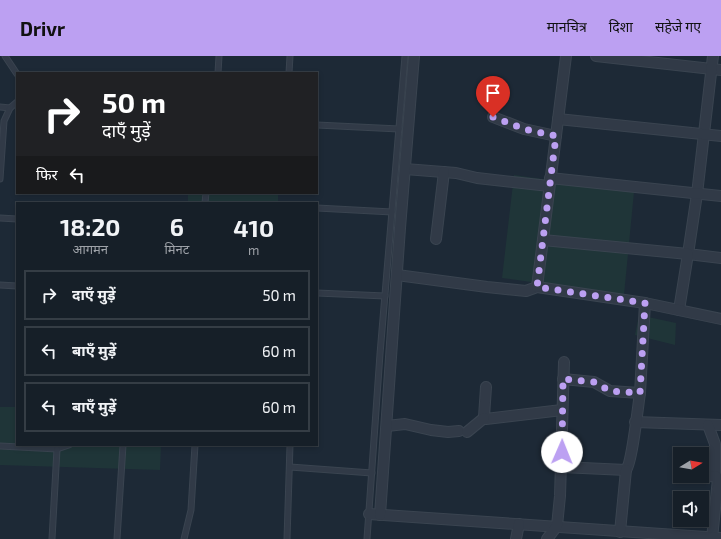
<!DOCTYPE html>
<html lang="hi">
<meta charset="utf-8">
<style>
body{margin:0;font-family:"Exo 2","Noto Sans Devanagari",sans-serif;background:#232c34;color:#f1f3f6;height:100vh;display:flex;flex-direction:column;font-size:15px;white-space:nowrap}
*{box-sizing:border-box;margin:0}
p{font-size:13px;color:#9ea2a8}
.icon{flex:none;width:22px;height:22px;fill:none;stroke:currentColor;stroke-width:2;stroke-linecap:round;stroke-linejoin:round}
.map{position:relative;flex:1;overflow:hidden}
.panel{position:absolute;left:16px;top:146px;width:302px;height:244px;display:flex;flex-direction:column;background:#161f28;border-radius:0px;box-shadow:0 2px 6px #0003,0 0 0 1px #353d45}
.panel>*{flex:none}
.guide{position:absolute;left:16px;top:16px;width:302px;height:122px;border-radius:0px;box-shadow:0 2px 6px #0003,0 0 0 1px #353d45;background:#202124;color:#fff;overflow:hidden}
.needle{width:26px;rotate:79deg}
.tools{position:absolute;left:673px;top:391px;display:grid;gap:8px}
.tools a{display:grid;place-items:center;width:36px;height:36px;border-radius:0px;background:#161f28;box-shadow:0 2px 6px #0003,0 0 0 1px #353d45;font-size:20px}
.pin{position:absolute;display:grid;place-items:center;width:34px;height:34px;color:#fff;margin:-41px -17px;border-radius:50% 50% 50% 0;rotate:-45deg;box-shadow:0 0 4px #0007}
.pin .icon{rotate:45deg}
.me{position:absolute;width:44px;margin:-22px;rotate:1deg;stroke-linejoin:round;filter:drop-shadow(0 0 3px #0008)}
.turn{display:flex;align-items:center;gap:14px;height:84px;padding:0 20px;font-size:18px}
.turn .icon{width:52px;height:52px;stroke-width:2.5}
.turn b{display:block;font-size:28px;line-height:34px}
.then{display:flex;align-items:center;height:38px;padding:0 20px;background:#0003;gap:8px;font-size:15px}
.eta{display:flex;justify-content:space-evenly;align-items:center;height:68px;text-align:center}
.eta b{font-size:24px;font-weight:700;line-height:28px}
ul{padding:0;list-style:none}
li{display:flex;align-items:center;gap:12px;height:50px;margin:0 8px 6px;padding:0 12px;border:2px solid #353d45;border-radius:0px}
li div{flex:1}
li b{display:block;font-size:15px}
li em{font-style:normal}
header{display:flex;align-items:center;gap:24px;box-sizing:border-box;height:56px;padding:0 20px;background:#bca0f2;color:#111}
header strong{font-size:19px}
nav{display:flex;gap:22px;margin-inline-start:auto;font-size:14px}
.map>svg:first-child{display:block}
.green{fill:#1f3538}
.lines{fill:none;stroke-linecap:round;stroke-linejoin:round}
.lane-casing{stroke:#3a4450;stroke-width:7}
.street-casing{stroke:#3a4450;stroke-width:12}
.lane{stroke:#313a47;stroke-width:5}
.street{stroke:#313a47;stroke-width:10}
.route{stroke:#bca0f2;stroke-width:7;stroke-dasharray:0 12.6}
</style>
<header>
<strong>Drivr</strong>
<nav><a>मानचित्र</a><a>दिशा</a><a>सहेजे गए</a></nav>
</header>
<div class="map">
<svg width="721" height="483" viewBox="0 0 721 483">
<rect width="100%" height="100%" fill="#1d2936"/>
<g class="green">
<polygon points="514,119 634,136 624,239 502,222"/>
<rect x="188" y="137" width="90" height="10"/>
<polygon points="639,259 676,267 675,289 635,279"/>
<polygon points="0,351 17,351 17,389 161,389 160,414 0,409"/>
</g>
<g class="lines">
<defs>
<g id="lane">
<polyline points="5,0 17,18"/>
<polyline points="218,17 219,0"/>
<polyline points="289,17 290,0"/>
<polyline points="0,51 10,52"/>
<polyline points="317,69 399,73"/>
<polyline points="0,123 4,65 10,52 17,46"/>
<polyline points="205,147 206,137"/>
<polyline points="317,152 392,156"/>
<polyline points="0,162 17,163"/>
<polyline points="0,229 17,230"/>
<polyline points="317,237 385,240"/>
<polyline points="0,390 57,393 69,389"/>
<polyline points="290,411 372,417"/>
<polyline points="52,483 57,393"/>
<polyline points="117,483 123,389"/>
<polyline points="184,483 191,454 195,389"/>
<polyline points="287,483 290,389"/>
<polyline points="367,483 380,298 405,0"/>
</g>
<g id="street">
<polyline points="596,0 721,14"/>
<polyline points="713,0 697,138 688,198 721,202"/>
<polyline points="493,61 524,73 556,80"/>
<polyline points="558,63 721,80"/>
<polyline points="405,113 456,117 477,122 549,130"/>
<polyline points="550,122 721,140"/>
<polyline points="436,183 444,116"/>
<polyline points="543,184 688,198 679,254"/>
<polyline points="397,219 487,231 526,235 537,231 645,247 721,263"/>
<polyline points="537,231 566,0"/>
<polyline points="486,331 484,361 486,363 562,354"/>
<polyline points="640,337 645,247"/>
<polyline points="635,366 721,369"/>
<polyline points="708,369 715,388 715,420"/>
<polyline points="387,370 405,368 431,374 448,376 459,375"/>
<polyline points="467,376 484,362"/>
<path d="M561,411l65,3c6,-7 12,-64 14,-77l-30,-2 -16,-9 -31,-3"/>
<polyline points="688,421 715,420 718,422 712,483"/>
<polyline points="369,458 721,482"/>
<polyline points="380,459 400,172 414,0"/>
<polyline points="620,476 626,414"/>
<polyline points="516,483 519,468"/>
<polyline points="547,483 557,470 560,440 564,306"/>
</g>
</defs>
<use href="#lane" class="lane-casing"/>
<use href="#street" class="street-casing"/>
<use href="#lane" class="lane"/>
<use href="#street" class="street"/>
</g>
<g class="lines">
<polyline class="route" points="493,61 524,73 556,80 537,231 645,247 640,337 610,335 594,326 563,323 562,396"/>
</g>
</svg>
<div class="tools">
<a><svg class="needle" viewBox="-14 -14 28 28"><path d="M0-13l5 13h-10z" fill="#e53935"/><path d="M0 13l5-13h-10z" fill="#9ea2a8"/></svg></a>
<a><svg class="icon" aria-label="sound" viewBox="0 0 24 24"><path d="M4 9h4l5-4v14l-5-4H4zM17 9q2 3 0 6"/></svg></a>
</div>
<div class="pin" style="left:493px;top:61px;background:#d93025"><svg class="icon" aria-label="arrive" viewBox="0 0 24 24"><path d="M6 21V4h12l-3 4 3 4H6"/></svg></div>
<svg class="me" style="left:562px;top:396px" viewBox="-20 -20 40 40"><circle r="19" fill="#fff"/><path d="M0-13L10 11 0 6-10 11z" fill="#bca0f2"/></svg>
<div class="guide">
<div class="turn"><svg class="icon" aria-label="right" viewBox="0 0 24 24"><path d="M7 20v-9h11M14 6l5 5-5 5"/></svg><div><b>50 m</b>दाएँ मुड़ें</div></div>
<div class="then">फिर<svg class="icon" aria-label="left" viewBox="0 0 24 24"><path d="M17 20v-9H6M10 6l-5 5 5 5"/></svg></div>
</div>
<section class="panel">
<div class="eta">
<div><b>18:20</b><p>आगमन</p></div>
<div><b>6</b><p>मिनट</p></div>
<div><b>410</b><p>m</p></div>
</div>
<ul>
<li><svg class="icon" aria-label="right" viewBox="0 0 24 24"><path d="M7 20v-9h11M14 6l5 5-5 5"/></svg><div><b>दाएँ मुड़ें</b></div><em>50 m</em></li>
<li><svg class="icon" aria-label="left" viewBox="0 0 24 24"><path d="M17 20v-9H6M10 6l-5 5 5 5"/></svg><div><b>बाएँ मुड़ें</b></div><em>60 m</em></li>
<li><svg class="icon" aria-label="left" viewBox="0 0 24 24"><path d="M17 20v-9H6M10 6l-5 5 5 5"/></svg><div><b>बाएँ मुड़ें</b></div><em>60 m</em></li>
</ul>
</section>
</div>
